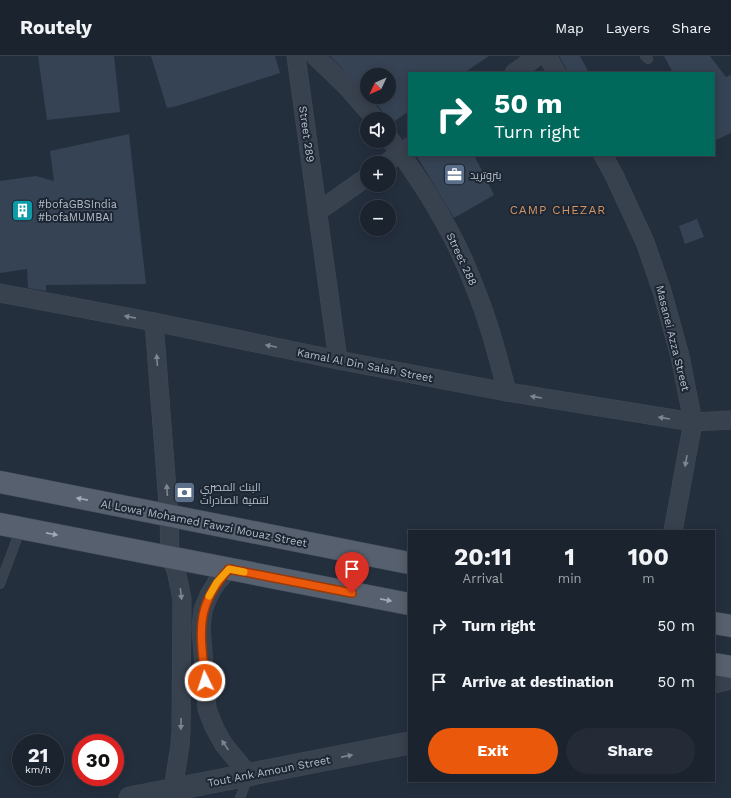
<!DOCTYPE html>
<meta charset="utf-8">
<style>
body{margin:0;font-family:"Work Sans",Cairo,sans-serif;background:#242b36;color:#f1f3f6;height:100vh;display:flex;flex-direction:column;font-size:15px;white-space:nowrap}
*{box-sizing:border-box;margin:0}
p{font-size:13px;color:#a0a4aa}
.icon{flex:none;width:22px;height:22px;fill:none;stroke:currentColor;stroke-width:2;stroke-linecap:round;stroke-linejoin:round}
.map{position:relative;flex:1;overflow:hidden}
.drawer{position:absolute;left:408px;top:474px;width:307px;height:252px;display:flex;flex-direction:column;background:#1b232e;border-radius:0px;box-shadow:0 2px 10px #0003,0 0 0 1px #39404a}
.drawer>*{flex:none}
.top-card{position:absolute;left:408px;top:16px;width:307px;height:84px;border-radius:0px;box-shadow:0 2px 10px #0003,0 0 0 1px #39404a;background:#00695c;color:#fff;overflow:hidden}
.needle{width:26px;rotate:226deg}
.fabs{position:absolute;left:360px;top:12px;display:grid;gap:8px}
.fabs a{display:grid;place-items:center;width:36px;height:36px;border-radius:50%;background:#1b232e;box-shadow:0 2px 10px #0003,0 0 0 1px #39404a;font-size:20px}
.speed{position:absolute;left:12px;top:678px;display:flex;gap:8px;font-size:20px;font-weight:700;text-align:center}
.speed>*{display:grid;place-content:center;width:52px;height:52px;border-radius:50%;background:#1b232e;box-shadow:0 2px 10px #0003,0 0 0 1px #39404a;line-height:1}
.speed small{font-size:10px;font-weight:400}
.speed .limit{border:6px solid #d22;background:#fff;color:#111}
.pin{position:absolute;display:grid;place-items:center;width:34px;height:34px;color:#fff;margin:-41px -17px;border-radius:50% 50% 50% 0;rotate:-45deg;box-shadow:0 0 4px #0007}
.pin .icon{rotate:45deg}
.me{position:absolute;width:44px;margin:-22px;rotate:356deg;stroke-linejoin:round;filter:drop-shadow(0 0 3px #0008)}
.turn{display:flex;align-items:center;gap:14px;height:84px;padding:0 20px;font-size:18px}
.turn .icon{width:52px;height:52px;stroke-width:2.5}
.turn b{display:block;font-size:28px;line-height:34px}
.eta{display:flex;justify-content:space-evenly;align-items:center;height:68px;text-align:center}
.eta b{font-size:24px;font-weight:700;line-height:28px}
.cta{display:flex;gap:8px;margin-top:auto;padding:8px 20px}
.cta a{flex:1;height:46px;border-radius:24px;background:#ea580c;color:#fff;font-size:16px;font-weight:700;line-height:46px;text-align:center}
.cta a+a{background:#242b36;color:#f1f3f6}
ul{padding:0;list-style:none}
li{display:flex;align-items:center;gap:12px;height:56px;padding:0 20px}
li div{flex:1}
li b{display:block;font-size:15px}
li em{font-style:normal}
header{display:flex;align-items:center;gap:24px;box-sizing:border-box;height:56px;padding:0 20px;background:#1b232e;border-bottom:1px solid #39404a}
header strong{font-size:19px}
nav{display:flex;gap:22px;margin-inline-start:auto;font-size:14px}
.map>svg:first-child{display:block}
.building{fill:#364354}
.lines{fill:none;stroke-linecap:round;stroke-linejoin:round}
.service-casing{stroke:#414a57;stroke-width:10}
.minor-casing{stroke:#414a57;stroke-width:19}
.tertiary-casing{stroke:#414a57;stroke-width:23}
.primary-casing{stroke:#414a57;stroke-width:23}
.service{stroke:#38414e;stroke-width:9}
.minor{stroke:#38414e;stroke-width:18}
.tertiary{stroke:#38414e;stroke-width:22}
.primary{stroke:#56606e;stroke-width:22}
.oneway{fill:#7c8592}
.oneway2{fill:#a1aab7}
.route-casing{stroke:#983908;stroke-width:10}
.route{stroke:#ea580c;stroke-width:7}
.slow{stroke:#f59e0b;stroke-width:7}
.labels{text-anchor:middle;stroke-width:4;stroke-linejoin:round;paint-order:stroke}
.street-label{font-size:11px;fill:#b4bcc9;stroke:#1d2633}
.poi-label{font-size:11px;fill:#b4bcc9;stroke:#1d2633;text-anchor:start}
.neighbourhood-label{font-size:12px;letter-spacing:1px;fill:#d59563;stroke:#1d2633}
</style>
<header>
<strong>Routely</strong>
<nav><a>Map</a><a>Layers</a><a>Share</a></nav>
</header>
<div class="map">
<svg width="731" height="742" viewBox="0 0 731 742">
<rect width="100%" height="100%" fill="#242f3e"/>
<g class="building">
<polygon points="38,0 114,0 120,56 47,64"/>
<polygon points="151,0 275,0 280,17 177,50 167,52"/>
<polygon points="330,0 489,0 464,17 409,17 409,55 389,69 389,63 385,63 383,56 370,41 389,41 389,19 367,19 367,38"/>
<polygon points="559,0 580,0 589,17 567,17 566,12"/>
<polygon points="664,0 710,0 726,21 731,19 731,77 714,85 714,17 673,17"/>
<polygon points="129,78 146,228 46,229 46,235 28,232 27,213 0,217 0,125 36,120 54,125 50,95"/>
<polygon points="416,99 474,99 494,139 454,162"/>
<polygon points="697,163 704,181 685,188 679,170"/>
</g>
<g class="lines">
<defs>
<g id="service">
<polyline points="645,0 648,3"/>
<polyline points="0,528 21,472"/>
<polyline points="240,742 249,719"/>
</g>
<g id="minor">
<polyline points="296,0 338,304"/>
<polyline points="315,0 347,31 375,63"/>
<polyline points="547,0 557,17"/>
<polyline points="514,17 538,0"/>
<path d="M389,82c35,46 66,96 86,150 14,34 23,69 32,104"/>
<polyline points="603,99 614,119 645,186 662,235 680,300 693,366 673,475"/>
<polyline points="386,107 409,91"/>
<polyline points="317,156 367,121"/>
<polyline points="0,237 154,266 338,304 507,336 693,366 731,364"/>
<polyline points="154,266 169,460 170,501 176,514 182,543 181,674 180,689 173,734"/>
<polyline points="229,513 217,526 209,539 203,554 201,571 207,653 214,671 224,689 249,719"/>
</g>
<g id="tertiary">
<polyline points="714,626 731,622"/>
<polyline points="130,742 409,687"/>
</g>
<g id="primary">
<polyline points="0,426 409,507"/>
<polyline points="0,468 409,548"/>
<polyline points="714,567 731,570"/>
<polyline points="714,608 731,611"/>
</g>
</defs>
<use href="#service" class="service-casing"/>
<use href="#minor" class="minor-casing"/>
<use href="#tertiary" class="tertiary-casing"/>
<use href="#primary" class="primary-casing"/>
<use href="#service" class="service"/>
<use href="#minor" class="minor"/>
<use href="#tertiary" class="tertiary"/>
<use href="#primary" class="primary"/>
</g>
<defs><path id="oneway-solid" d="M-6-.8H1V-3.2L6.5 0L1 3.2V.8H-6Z"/></defs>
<g class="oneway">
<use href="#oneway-solid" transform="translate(130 261) rotate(-169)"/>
<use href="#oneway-solid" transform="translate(271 290) rotate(-168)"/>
<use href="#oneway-solid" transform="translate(157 304) rotate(-94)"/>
<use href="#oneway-solid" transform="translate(536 341) rotate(-171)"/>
<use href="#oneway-solid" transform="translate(664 362) rotate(-171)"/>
<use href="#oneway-solid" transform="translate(686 405) rotate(100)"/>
<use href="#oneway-solid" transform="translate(167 434) rotate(-94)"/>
<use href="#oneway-solid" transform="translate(181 538) rotate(83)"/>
<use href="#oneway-solid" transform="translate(181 668) rotate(91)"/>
<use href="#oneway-solid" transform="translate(225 689) rotate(-124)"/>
<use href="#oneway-solid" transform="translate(347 700) rotate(-11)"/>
</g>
<g class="oneway2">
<use href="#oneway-solid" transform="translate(82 443) rotate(-169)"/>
<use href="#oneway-solid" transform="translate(52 478) rotate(11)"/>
<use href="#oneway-solid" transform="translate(386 544) rotate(11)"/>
</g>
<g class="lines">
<defs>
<path id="route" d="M205,625c-4,-48 -12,-73 24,-112l123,24"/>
</defs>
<use href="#route" class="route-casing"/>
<use href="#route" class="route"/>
<polyline class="slow" points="209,540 217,526 229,513 244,516"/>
</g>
<defs>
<symbol id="office-square" viewBox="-11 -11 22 22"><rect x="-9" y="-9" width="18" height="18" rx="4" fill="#5c6f8a" stroke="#1d2633"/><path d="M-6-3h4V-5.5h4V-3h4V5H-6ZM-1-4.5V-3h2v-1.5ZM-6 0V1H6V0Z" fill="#fff"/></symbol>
<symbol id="building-square" viewBox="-11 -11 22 22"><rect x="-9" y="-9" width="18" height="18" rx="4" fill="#0f9aa8" stroke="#1d2633"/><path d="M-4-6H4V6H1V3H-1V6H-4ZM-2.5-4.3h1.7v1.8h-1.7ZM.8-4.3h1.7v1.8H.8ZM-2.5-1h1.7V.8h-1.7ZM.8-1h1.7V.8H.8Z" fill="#fff"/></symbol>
<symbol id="bank-square" viewBox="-11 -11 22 22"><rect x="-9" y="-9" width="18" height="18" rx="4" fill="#5c6f8a" stroke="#1d2633"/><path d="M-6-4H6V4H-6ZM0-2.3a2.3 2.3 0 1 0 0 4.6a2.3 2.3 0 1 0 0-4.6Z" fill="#fff"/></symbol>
</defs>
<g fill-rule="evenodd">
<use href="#office-square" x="442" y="106" width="25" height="25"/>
<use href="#building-square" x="10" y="142" width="25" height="25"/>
<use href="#bank-square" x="172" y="424" width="25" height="25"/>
</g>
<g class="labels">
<g class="street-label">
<text transform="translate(307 78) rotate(82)" y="4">Street 289</text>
<text transform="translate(462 203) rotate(65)" y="4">Street 288</text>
<text transform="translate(673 282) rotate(76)" y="4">Masanei Azza Street</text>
<text transform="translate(365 309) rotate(11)" y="4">Kamal Al Din Salah Street</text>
<text transform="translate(204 467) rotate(11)" y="4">Al Lowa' Mohamed Fawzi Mouaz Street</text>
<text transform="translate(269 715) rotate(-11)" y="4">Tout Ank Amoun Street</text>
</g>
<g class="poi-label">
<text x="470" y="123">بتروتريد</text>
<text x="38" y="152">#bofaGBSIndia<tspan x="38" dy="13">#bofaMUMBAI</tspan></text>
<text x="200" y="435">البنك المصري<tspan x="200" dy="13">لتنمية الصادرات</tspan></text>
</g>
<g class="neighbourhood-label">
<text x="558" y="158">CAMP CHEZAR</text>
</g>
</g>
</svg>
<div class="fabs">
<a><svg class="needle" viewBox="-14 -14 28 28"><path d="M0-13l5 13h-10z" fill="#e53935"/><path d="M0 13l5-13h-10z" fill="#a0a4aa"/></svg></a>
<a><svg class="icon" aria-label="sound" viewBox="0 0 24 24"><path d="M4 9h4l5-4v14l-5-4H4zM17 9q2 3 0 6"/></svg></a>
<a>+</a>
<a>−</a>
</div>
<div class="speed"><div>21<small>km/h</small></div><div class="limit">30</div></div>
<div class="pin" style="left:352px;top:537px;background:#d93025"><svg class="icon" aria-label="arrive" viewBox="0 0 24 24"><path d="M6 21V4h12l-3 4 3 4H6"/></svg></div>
<svg class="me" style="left:205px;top:625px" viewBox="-20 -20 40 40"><circle r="17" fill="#ea580c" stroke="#fff" stroke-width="3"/><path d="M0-11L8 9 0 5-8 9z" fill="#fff"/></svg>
<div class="top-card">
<div class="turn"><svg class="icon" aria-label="right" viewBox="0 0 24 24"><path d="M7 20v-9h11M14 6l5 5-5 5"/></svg><div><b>50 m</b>Turn right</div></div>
</div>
<section class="drawer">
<div class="eta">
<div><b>20:11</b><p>Arrival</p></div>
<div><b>1</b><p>min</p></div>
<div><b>100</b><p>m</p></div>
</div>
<ul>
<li><svg class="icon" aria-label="right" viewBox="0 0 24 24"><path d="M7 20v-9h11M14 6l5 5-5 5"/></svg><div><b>Turn right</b></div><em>50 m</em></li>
<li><svg class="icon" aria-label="arrive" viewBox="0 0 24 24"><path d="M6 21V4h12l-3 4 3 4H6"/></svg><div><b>Arrive at destination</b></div><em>50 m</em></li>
</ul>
<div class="cta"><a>Exit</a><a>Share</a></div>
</section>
</div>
